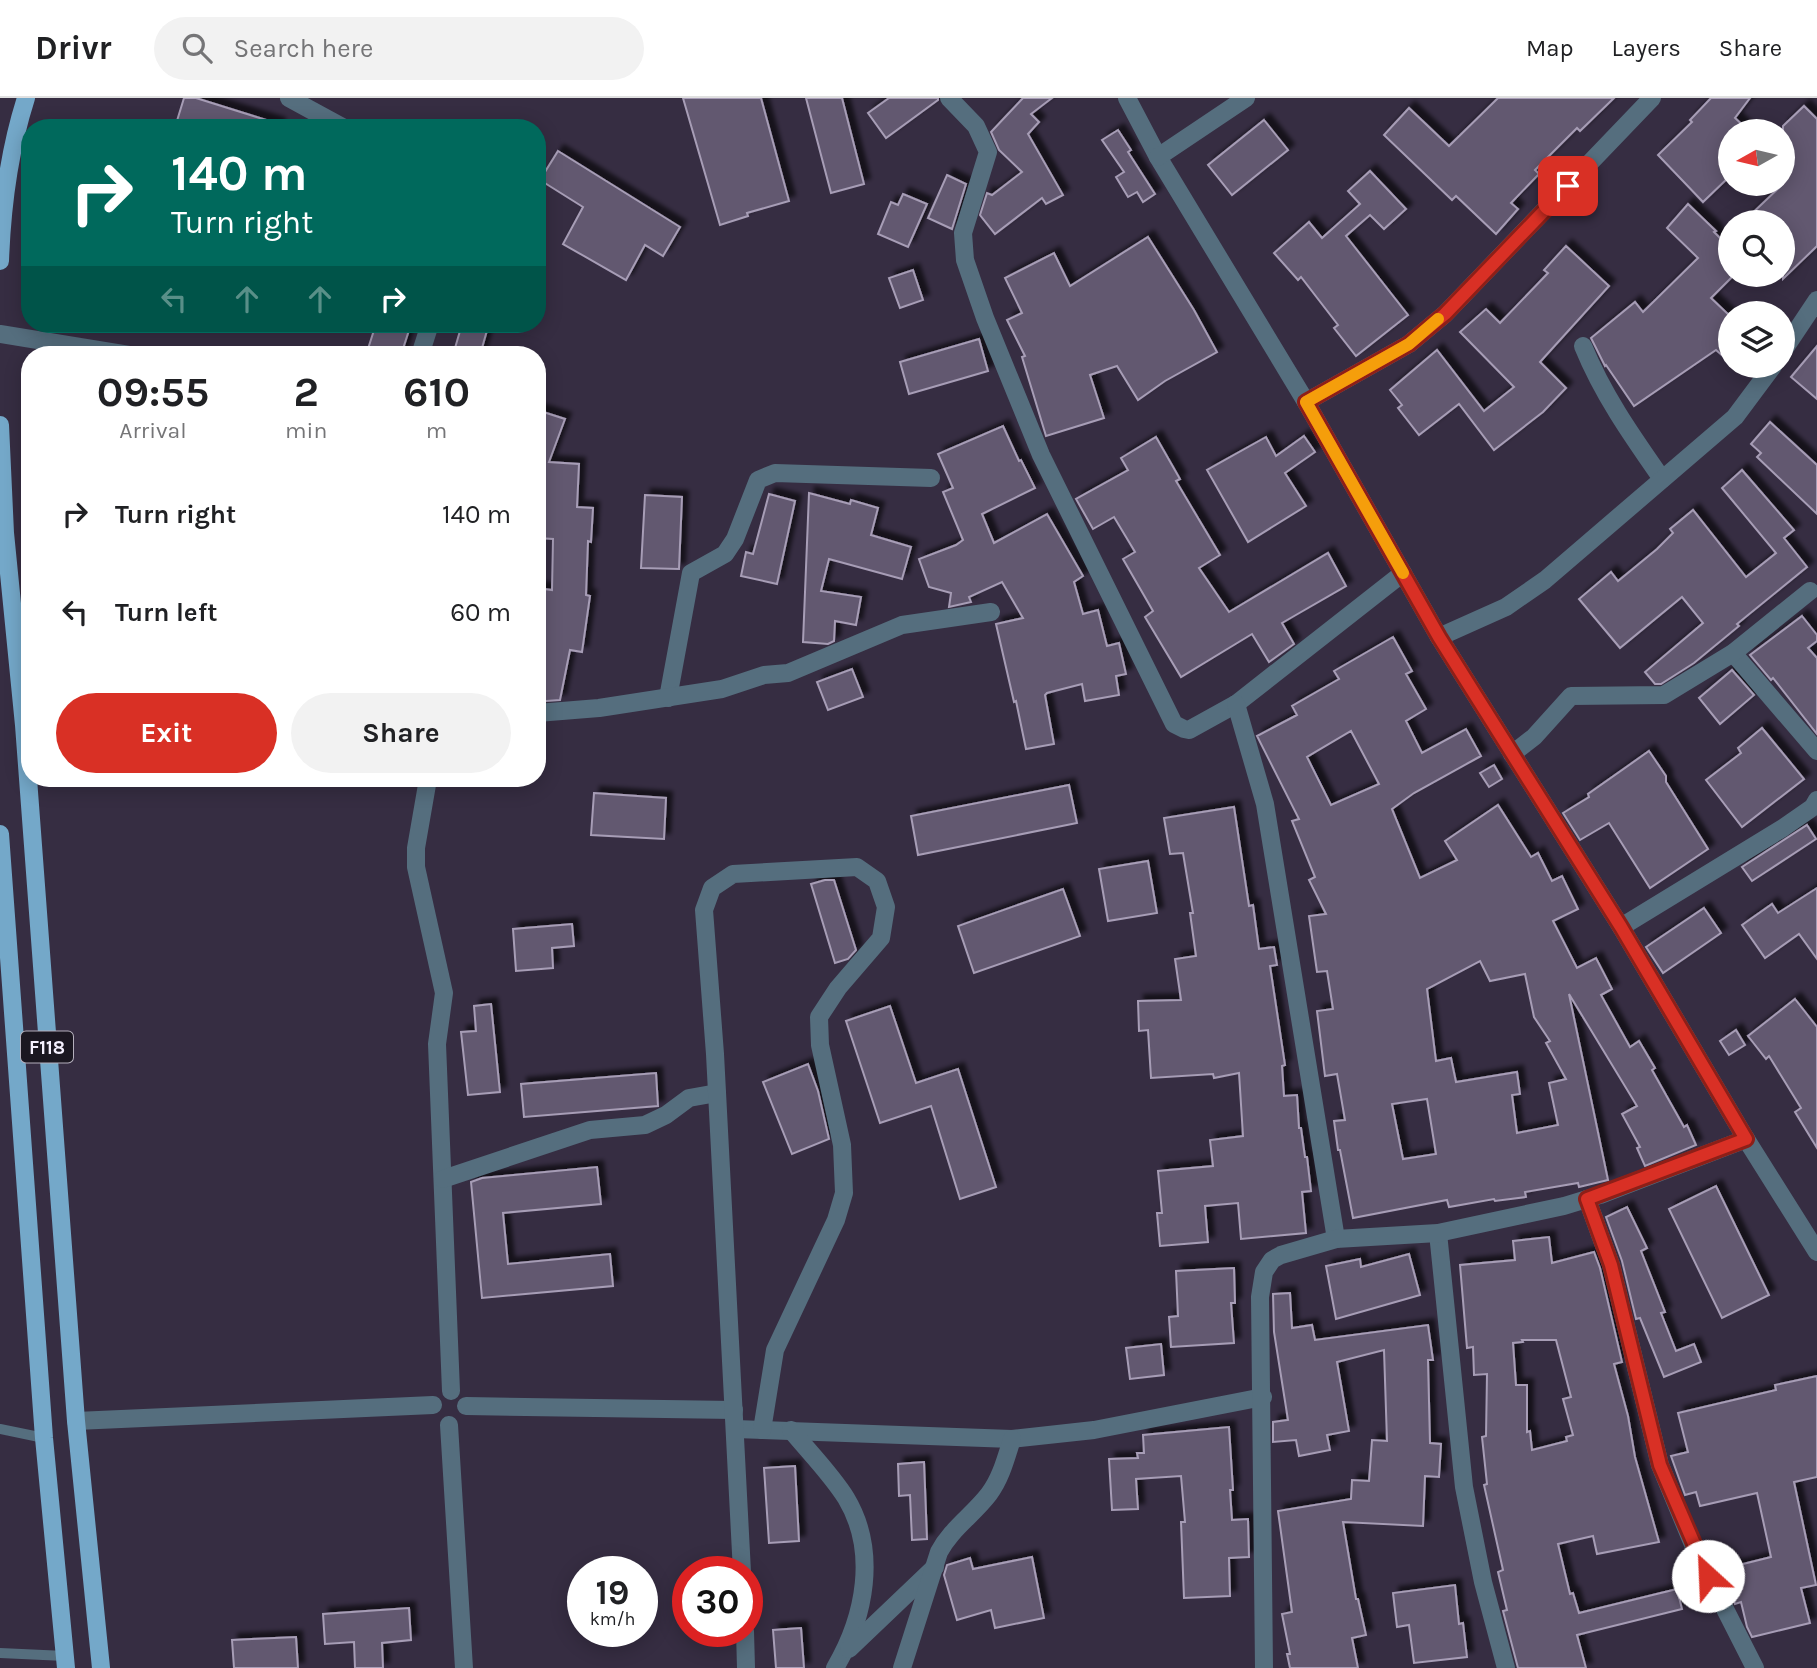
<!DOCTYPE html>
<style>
body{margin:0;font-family:Karla,sans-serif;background:#f2f2f2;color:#202124;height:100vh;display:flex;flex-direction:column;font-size:26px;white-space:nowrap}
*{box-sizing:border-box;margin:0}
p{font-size:23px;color:#757577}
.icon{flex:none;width:38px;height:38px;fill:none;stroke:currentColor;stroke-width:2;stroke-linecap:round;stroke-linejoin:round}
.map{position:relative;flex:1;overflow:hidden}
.panel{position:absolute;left:21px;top:248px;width:525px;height:441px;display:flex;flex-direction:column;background:#fff;border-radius:28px;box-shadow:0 4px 18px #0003}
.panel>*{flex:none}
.top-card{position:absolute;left:21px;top:21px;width:525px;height:214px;border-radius:28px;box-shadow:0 4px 18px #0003;background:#00695c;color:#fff;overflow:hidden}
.needle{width:46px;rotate:262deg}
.tools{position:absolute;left:1718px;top:21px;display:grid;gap:14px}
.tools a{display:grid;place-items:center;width:77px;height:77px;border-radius:50%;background:#fff;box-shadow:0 4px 18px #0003;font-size:35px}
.speed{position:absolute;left:567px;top:1458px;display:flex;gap:14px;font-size:35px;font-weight:700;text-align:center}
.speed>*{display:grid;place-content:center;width:91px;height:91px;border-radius:50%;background:#fff;box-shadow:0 4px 18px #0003;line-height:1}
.speed small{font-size:18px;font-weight:400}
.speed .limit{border:10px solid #d22;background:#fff;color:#111}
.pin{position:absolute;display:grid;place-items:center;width:60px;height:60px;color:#fff;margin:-30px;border-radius:14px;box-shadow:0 4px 10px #0006}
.me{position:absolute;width:77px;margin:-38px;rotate:335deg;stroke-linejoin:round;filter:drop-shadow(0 0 5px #0008)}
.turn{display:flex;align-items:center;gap:24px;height:147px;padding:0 35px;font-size:32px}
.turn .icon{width:91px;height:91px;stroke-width:2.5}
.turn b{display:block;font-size:49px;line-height:60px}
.lanes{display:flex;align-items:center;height:66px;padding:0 35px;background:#0003;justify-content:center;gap:35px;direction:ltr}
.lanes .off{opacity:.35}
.eta{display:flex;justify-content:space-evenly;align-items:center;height:119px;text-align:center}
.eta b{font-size:42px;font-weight:700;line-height:49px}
.action{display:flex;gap:14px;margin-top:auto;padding:14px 35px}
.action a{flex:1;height:80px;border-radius:42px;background:#d93025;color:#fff;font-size:28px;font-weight:700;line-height:80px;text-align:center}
.action a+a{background:#f2f2f2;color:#202124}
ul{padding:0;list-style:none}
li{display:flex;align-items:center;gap:21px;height:98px;padding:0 35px}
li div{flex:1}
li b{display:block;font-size:26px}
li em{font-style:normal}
header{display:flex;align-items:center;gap:42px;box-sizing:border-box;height:98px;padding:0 35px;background:#fff;border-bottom:2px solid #e0e0e0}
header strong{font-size:33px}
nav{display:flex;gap:38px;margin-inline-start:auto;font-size:24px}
.search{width:490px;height:63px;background:#f2f2f2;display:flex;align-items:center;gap:18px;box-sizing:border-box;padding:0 24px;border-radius:38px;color:#757577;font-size:26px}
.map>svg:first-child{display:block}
.building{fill:#625970;stroke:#a79db6;stroke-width:2;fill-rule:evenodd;filter:url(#shadow)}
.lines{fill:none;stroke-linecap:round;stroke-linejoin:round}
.service{stroke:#556e7e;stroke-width:10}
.minor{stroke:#556e7e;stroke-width:18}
.primary{stroke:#74a8c9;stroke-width:18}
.route-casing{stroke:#8d1f18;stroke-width:18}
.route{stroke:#d93025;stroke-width:12}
.slow{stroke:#f59e0b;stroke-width:12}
.labels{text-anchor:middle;stroke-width:5;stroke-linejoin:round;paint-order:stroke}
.shield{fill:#1b1721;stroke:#b4afbc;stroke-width:2}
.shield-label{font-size:19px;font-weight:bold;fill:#f5f0fe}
</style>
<header>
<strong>Drivr</strong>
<div class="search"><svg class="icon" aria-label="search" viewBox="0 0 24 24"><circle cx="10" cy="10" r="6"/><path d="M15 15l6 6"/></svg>Search here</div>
<nav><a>Map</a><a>Layers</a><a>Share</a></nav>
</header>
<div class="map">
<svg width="1817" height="1570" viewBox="0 0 1817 1570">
<defs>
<filter id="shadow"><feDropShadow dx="6" dy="-6" stdDeviation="2" flood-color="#0009"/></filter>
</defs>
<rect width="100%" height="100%" fill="#362d42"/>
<g class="building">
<polygon points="184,0 196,0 279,26 279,30 188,30 176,26"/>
<polygon points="683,0 761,0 789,103 747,115 748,118 720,127"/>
<polygon points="806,0 842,0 864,86 831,95"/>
<polygon points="889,0 938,0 938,2 886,40 868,15"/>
<polygon points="1023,0 1052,0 1031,16 1039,24 1028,36 1063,97 1046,106 1042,100 995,136 980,117 987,95 992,97 1022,74 999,52 991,34"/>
<polygon points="1498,0 1614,0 1580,33 1577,30 1535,72 1539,76 1511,105 1518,111 1496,136 1456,98 1452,102 1384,37 1409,10 1449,48"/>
<polygon points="1711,0 1750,0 1735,20 1749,33 1731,33 1731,77 1703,104 1658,57 1692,24 1690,22"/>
<polygon points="1804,8 1817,21 1817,148 1783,181 1783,124 1743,124 1783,86 1783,28"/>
<polygon points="1264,22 1288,52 1232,97 1208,67"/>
<polygon points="1118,32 1131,52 1128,54 1155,96 1143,104 1137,94 1128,99 1116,79 1124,74 1102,42"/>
<polygon points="558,53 680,129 663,158 645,147 626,182 563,146 583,109 540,82"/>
<polygon points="1370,73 1406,111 1384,131 1370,117 1346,138 1408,217 1356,258 1334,230 1338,227 1301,179 1298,182 1274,155 1309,124 1322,140 1360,106 1348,93"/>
<polygon points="947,77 966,86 952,131 928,120"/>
<polygon points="903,96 927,106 908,149 878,136 891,104 898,107"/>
<polygon points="1688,106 1716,133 1714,134 1731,151 1731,180 1711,200 1731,219 1731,251 1724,259 1716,252 1634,308 1606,267 1605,268 1591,240 1635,204 1643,214 1698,160 1667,130"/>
<polygon points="1148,139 1194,212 1217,254 1165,283 1138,302 1117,268 1090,277 1104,320 1046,338 1022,259 1025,258 1007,222 1022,215 1005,180 1054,155 1070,188"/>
<polygon points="1566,148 1609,188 1540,264 1566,290 1543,314 1494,352 1459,306 1419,337 1398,310 1402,307 1390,292 1437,252 1484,313 1514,289 1460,234 1486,211 1500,225 1548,175 1544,172"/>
<polygon points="913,172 923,202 900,210 889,180"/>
<polygon points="376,226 411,226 401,257 366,257"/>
<polygon points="462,226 477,226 488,229 480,257 453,257"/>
<polygon points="979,241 988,273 909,296 900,264"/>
<polygon points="1817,248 1817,301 1791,279"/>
<polygon points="537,312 565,321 549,364 579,366 577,409 593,410 591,444 588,443 586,497 590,498 582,554 570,552 560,602 546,603 537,601 537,490 552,492 553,441 537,440"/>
<polygon points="1770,324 1817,367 1817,416 1757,359 1761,355 1751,346"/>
<polygon points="1003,328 1019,363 1021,362 1035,390 982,416 994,445 1047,416 1083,478 1074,484 1083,516 1098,512 1107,548 1119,545 1126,576 1116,578 1119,597 1085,603 1082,586 1047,595 1045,597 1054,646 1026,651 1016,603 1014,604 996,526 1023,520 1002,484 969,499 971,504 949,509 951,495 929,489 919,461 956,447 963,442 943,394 953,390 938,356"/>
<polygon points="1304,338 1315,354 1285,375 1306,408 1248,444 1207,372 1266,339 1276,358"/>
<polygon points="1156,339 1180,381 1176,383 1220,457 1199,470 1229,514 1328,455 1346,488 1282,525 1294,546 1269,564 1252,536 1181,579 1145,519 1153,513 1123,461 1135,454 1114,419 1093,431 1076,401 1128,372 1121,360"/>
<polygon points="1742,372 1794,432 1784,440 1807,469 1737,526 1739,528 1694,565 1661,586 1655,586 1645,574 1703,525 1682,499 1620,550 1579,501 1611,474 1618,483 1657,451 1673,435 1670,431 1693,412 1746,479 1776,455 1722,390"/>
<polygon points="809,395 850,406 851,402 878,410 871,437 911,449 902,481 829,461 821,493 861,499 856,527 835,523 834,543 828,546 803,544"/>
<polygon points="769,396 795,403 777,486 741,478 746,454 753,456"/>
<polygon points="645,397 682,399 679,471 641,470"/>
<polygon points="1802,518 1817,537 1817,543 1808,550 1817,560 1817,636 1773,580 1771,582 1750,557"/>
<path d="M1393,539l19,34 -6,3 20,35 -20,12 16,32 44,-24 15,27 -67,37 -22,16 28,69 37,-18 -12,-19 53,-36 33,52 7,-4 14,28 10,-5 16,33 -25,12 24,47 19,-10 16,31 -11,6 29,52 9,-6 16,27 -3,2 32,57 3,-2 9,20 -51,21 -8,-18 3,-1 -18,-33 15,-8 -68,-112 39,186 -29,7 -1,-4 -53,9 1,5 -31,4 -1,-2 -45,8 -2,-7 -94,18 -13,-68h-2l-4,-29 11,-1 -8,-46 -12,2 -8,-65 16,-2 -6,-38 -10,1 -8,-56 17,-2 -17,-34 6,-3 -23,-56 7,-2 -42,-83 40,-21 -5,-9 47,-27 -5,-8zM1351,633l28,53 -48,21 -24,-48zM1480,863l10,20 35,-7 9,43 16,24 -4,2 20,36 -17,4 9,42 -41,8 -5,-38 8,-1 -3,-22 -61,10 -5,-24 -15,3 -9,-72zM1427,1001l9,55 -33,5 -11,-55z"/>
<polygon points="852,571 863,599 828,612 817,584"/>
<polygon points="1732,572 1754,597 1720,626 1699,600"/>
<polygon points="1762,630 1804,681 1742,729 1706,682 1741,655 1738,650"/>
<polygon points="1649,653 1666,678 1666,684 1708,751 1650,790 1609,725 1580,742 1563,715 1589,699 1588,696"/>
<polygon points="1494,667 1502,681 1489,689 1480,675"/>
<polygon points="1069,687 1077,725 918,757 911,718"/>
<polygon points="594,695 666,700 664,741 591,737"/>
<polygon points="1234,709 1249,808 1253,807 1259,851 1274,849 1277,867 1270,868 1285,967 1282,968 1284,998 1297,997 1299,1030 1301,1030 1305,1059 1307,1059 1311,1093 1302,1094 1306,1135 1241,1141 1238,1105 1205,1108 1208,1144 1160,1148 1157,1115 1162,1115 1158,1073 1213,1068 1210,1042 1243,1038 1239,975 1214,980 1213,976 1151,980 1148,932 1139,933 1138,903 1181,902 1175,861 1196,858 1190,815 1193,815 1183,755 1170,756 1164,720"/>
<polygon points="1807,727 1816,741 1752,783 1742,769"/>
<polygon points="1148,763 1157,815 1108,823 1099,771"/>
<polygon points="825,782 834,782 856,852 848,861 835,865 811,786"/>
<polygon points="1817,790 1817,861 1799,836 1765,860 1742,827 1772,806 1778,815"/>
<polygon points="1063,791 1080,838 974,875 958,828"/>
<polygon points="1704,810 1721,835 1663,875 1646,849"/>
<polygon points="572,826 574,848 552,850 553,870 516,873 513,831"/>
<polygon points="1795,901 1817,929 1817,1050 1795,1014 1801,1010 1769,958 1766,961 1748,938"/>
<polygon points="491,906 500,994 468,997 461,934 476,933 474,908"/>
<polygon points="890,908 916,985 958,971 996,1089 960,1101 931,1008 880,1025 846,923"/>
<polygon points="1736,932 1745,947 1729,957 1720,943"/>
<polygon points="808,966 818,993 829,1041 792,1056 763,984"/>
<polygon points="656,975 658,1008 524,1019 521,986"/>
<polygon points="597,1069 601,1106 503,1115 508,1166 610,1156 613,1188 482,1200 471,1084 482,1080"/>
<polygon points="1716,1088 1769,1197 1722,1220 1669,1111"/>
<polygon points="1627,1109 1647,1150 1641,1153 1665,1214 1661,1215 1676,1253 1694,1246 1701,1264 1664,1279 1640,1220 1636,1221 1622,1163 1606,1119"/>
<path d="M1549,1139l3,26 42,-11 6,16 22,94 -8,2 14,52 7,41 24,85 -62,12 -4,-18 -35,8 12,50 3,-1 6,20 98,-24 5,20 -105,26 9,33h-68l-15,-57 4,-1 -9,-38 5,-2 -19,-85 3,-1 -5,-47 4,-1 1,-62 -13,1 -1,-28 -6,1 -7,-83 55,-5 -2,-19zM1522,1242h34l15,57 -8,2 10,36 -7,2 1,4 -35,9 -2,-19 -3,1v-47h-11l-3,-42 10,-1z"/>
<polygon points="1409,1156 1420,1197 1336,1221 1326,1168 1360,1161 1361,1169"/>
<polygon points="1234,1170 1235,1205 1231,1205 1234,1245 1171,1249 1169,1219 1178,1218 1176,1173"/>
<polygon points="1290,1195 1292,1230 1312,1227 1315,1242 1428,1227 1433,1262 1428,1262 1430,1345 1441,1346 1439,1379 1425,1378 1423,1428 1343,1424 1356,1501 1358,1501 1366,1537 1352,1540 1358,1570 1290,1570 1287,1556 1290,1556 1282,1516 1292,1514 1278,1413 1351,1401 1352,1382 1369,1383 1372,1342 1387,1343 1384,1252 1337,1264 1349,1333 1327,1337 1330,1352 1299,1358 1296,1342 1273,1344 1273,1324 1288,1322 1274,1234 1273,1196"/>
<polygon points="1161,1246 1164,1277 1130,1281 1126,1250"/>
<polygon points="1817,1278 1817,1379 1794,1384 1816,1487 1801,1490 1810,1525 1752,1539 1747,1529 1741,1504 1735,1506 1727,1470 1771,1459 1757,1395 1700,1408 1696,1394 1685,1397 1671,1358 1688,1354 1678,1315 1776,1292 1775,1287"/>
<polygon points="1229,1329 1233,1392 1230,1392 1232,1422 1248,1421 1249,1459 1229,1460 1230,1498 1184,1500 1181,1424 1185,1424 1181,1378 1136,1381 1138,1411 1112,1412 1109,1361 1138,1360 1137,1355 1144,1355 1143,1337"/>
<polygon points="924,1364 927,1441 912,1442 910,1397 899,1398 898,1366"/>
<polygon points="795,1368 799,1443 769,1445 764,1370"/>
<polygon points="1032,1459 1044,1520 995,1530 991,1512 957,1522 944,1477 947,1467 970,1460 973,1471"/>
<polygon points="1455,1487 1459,1526 1463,1525 1467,1559 1414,1565 1409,1527 1397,1529 1393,1495"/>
<polygon points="409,1510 411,1542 382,1545 383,1570 355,1570 354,1544 325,1546 323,1516"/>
<polygon points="801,1530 804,1570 776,1570 773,1532"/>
<polygon points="296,1539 298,1570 234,1570 232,1542"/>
</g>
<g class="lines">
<g class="service">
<polyline points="0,1331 44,1340"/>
<polyline points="0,1555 65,1558"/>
</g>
<g class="minor">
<polyline points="289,0 344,30"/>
<polyline points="949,0 976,28 988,54 963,135 965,162 985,220 1041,357 1174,626 1184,631 1189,632 1236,606 1403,475"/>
<polyline points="1127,0 1158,59 1306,304 1439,539 1621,829 1746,1041 1817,1154"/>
<polyline points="1158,59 1246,0"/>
<polyline points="0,236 129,257"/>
<path d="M1583,248c20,49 49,90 79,133"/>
<polyline points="1783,253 1817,202"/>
<polyline points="420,257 430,226"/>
<polyline points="1306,304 1409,246 1445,216 1652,0"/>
<polyline points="1439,539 1506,509 1545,482 1735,319 1773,268"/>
<polyline points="1733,555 1817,653"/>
<polyline points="668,600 691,475 725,456 735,441 758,382 775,375 931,380"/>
<polyline points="1236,606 1265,706 1336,1141"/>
<polyline points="537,615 599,610 722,591 764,577 788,575 902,527 991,514"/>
<polyline points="1512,656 1534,639 1571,598 1664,597 1733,555 1810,493"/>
<polyline points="428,681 416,750 416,769 444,895 437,946 451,1293"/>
<polyline points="1621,829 1783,730 1813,709 1817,702"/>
<polyline points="443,1081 590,1032 645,1027 666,1017 689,1000 717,995"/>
<polyline points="1587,1101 1611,1167 1660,1367 1697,1456 1755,1570"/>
<polyline points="1438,1135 1464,1389 1483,1484 1506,1570"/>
<polyline points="466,1308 734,1312"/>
<polyline points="76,1323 433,1307"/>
<polyline points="449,1327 464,1570"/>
<polyline points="735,1331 1012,1341 1094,1332 1263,1299"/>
<path d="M791,1332c18,22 40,44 55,68 32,53 19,119 -11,170"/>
<polyline points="742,1474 715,956 704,812 712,790 733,776 857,769 877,783 886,809 881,840 838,890 819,919 820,947 842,1047 844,1095 836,1122 775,1252 762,1332"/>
<polyline points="745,1533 746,1570"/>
<polyline points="849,1551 935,1469"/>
<path d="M902,1570l37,-116c12,-23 34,-37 50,-58 12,-16 17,-36 23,-55"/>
<polyline points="1264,1570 1260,1199 1264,1174 1272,1162 1281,1157 1336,1141 1438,1135 1564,1108 1600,1097 1746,1041"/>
</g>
<g class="primary">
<path d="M0,163c2,-56 9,-110 26,-163"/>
<polyline points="0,327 5,435 24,627 76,1323 101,1570"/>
<polyline points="0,736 44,1340 66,1570"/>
</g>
</g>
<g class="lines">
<defs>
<polyline id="route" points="1568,88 1445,216 1409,246 1306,304 1439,539 1621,829 1746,1041 1587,1101 1611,1167 1660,1367 1708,1478"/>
</defs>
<use href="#route" class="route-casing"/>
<use href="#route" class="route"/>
<polyline class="slow" points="1403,475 1306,304 1409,246 1438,221"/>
</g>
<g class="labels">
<rect class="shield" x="21" y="933.5" width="52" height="31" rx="5"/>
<g class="shield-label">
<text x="47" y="956">F118</text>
</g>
</g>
</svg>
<div class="tools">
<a><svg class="needle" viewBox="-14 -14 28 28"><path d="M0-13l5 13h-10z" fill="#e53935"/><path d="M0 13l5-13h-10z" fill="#757577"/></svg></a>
<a><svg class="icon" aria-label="search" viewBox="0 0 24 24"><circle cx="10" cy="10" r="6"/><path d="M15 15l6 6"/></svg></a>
<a><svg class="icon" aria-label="layers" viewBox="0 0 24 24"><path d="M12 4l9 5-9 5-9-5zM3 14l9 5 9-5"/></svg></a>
</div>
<div class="speed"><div>19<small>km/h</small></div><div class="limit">30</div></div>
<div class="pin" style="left:1568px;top:88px;background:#d93025"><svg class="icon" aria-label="arrive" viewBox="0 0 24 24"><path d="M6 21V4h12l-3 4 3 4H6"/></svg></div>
<svg class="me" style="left:1708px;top:1478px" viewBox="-20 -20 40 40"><circle r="19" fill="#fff"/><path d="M0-13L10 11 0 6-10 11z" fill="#d93025"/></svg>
<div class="top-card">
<div class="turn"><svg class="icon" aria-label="right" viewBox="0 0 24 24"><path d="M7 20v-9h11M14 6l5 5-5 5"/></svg><div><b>140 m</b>Turn right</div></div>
<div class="lanes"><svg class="icon off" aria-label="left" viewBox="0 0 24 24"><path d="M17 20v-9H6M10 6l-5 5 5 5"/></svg><svg class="icon off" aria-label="ahead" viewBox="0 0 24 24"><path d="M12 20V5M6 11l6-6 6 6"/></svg><svg class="icon off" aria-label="ahead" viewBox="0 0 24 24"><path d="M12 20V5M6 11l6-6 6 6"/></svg><svg class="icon" aria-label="right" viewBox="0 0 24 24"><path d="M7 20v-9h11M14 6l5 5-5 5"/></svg></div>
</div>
<section class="panel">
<div class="eta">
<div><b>09:55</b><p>Arrival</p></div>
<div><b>2</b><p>min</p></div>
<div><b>610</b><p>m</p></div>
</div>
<ul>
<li><svg class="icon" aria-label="right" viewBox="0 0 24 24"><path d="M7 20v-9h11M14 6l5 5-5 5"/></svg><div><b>Turn right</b></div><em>140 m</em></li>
<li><svg class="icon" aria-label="left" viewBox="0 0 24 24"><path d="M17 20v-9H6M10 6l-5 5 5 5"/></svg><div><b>Turn left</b></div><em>60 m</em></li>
</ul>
<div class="action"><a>Exit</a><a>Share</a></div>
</section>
</div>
